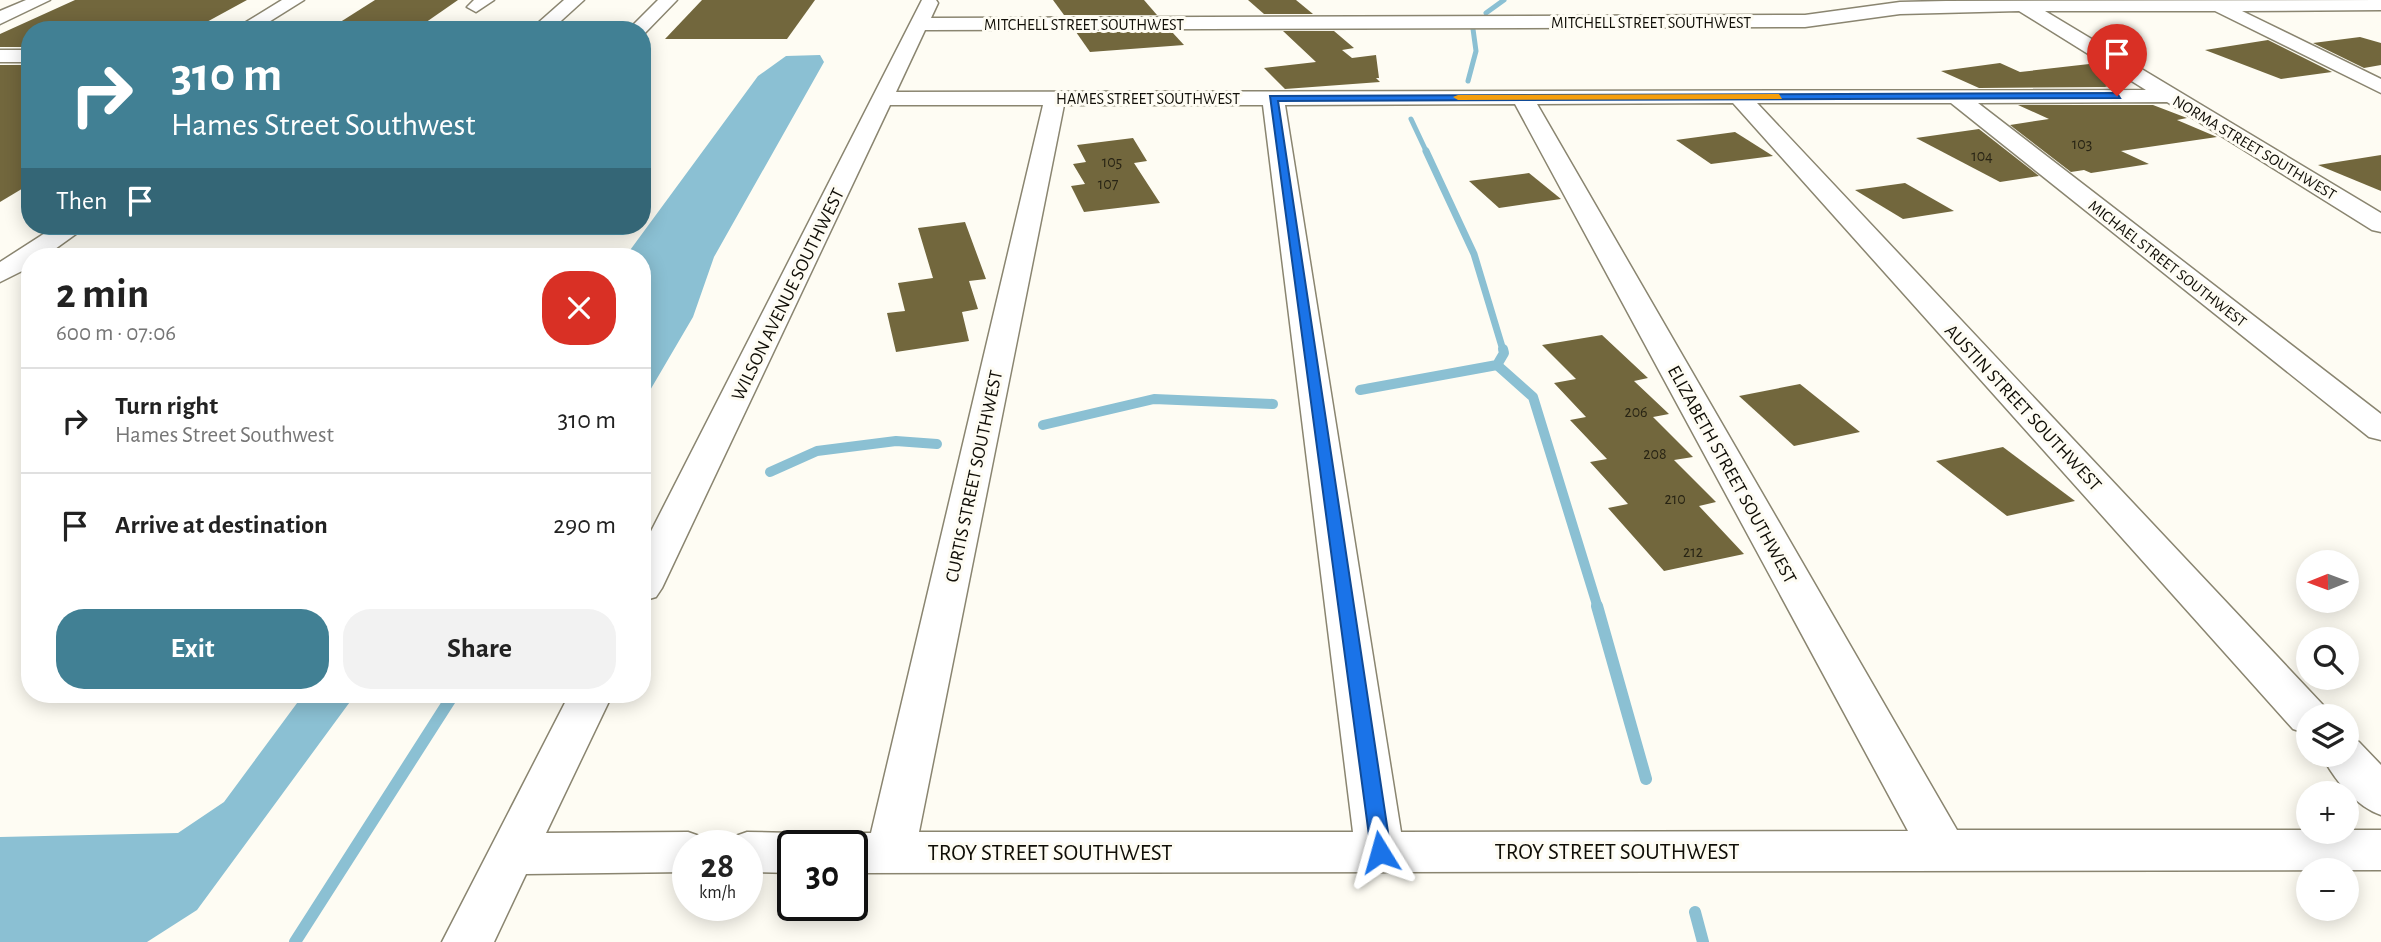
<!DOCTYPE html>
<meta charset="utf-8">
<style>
body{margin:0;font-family:"Alegreya Sans",sans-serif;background:#f2f2f2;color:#222;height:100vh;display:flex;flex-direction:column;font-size:26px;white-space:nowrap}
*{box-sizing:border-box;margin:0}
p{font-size:23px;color:#767676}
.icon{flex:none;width:38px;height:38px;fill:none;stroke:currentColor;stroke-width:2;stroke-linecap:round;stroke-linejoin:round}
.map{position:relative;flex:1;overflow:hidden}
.panel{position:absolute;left:21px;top:248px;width:630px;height:455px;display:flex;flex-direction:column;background:#fff;border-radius:28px;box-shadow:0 4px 18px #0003}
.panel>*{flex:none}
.banner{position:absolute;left:21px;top:21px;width:630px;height:214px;border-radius:28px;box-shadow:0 4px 18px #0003;background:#418094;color:#fff;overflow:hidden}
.needle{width:46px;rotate:269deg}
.tools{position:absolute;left:2296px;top:550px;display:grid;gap:14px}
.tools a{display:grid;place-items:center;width:63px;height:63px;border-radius:50%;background:#fff;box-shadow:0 4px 18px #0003;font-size:35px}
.speed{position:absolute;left:672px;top:830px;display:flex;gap:14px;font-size:35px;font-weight:700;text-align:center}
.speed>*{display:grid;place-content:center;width:91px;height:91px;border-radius:50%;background:#fff;box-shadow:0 4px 18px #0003;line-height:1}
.speed small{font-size:18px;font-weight:400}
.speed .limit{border:4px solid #111;border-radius:10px;background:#fff;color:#111}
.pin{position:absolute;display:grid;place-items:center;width:60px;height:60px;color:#fff;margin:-72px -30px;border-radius:50% 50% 50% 0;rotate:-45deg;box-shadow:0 0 7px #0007}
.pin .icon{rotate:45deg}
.me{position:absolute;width:77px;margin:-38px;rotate:352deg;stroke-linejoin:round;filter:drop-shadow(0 0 5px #0008)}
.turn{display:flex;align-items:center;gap:24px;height:147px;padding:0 35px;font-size:32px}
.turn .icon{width:91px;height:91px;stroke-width:2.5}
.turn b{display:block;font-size:49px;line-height:60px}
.then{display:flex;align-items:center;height:66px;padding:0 35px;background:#0003;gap:14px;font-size:26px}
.round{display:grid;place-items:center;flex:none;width:74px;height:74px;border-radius:28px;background:#f2f2f2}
.headline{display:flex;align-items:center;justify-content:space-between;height:119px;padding:0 35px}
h1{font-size:42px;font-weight:600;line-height:52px}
.primary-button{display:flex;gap:14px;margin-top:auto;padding:14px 35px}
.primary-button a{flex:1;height:80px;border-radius:28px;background:#418094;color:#fff;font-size:28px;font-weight:600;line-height:80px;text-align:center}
.primary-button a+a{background:#f2f2f2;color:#222}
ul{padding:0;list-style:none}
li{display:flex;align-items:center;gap:21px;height:105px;padding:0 35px;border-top:2px solid #e0e0e0}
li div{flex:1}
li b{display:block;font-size:26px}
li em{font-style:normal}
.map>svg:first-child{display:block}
.water{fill:#8bc0d3}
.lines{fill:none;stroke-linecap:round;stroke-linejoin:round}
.stream-far3{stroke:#8bc0d3;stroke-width:5}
.stream-far2{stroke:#8bc0d3;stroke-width:7}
.stream-far1{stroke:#8bc0d3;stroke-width:10}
.stream{stroke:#8bc0d3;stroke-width:12}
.building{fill:#72673d}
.minor-casing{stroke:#8a8570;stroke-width:3}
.minor{fill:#fff;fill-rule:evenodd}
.route{fill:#1a73e8;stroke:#114b97;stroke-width:2}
.slow{fill:#f59e0b}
.labels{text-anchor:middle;stroke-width:6;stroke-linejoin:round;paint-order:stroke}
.far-street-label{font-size:16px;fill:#100e07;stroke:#fefcf3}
.number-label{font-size:16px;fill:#282414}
.street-label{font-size:19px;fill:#100e07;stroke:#fefcf3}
.near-street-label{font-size:23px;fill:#100e07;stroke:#fefcf3}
</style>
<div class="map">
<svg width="2381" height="942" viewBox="0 0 2381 942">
<rect width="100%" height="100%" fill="#fefcf3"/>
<g class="water">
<polygon points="820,55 824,62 714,257 693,317 642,404 642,257 625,257 758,76 786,56"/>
<polygon points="303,695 355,695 197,910 147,942 0,942 0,837 178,833 224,802"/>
</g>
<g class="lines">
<g class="stream-far3">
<polyline points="1486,13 1504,0"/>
<polyline points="1468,81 1476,51 1473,29"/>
<polyline points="1411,119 1427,153"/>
</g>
<polyline class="stream-far2" points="1426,151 1474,254 1503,350"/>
<g class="stream-far1">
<polyline points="1497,365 1533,397 1598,608"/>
<polyline points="1360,390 1497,365 1504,353 1503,349"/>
<polyline points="1043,425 1154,399 1273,404"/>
<polyline points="770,472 817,451 896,441 937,444"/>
</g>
<g class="stream">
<polyline points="1597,606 1646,779"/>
<polyline points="1695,912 1703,942"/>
<polyline points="295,942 453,695"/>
</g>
</g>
<g class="building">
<polygon points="75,0 247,0 192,30 30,30 30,47 0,47 0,34"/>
<polygon points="375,0 458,0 422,25 334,26"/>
<polygon points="702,0 815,0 787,39 665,39"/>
<polygon points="1053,0 1144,0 1157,15 1064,15"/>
<polygon points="1248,0 1296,0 1313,14 1264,14"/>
<polygon points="1283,31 1334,31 1354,48 1342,50 1352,58 1376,55 1379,78 1376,78 1380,82 1285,89 1264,68 1316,62"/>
<polygon points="1076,32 1172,32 1184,45 1090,52"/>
<polygon points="2360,37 2381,43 2381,65 2364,68 2313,43"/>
<polygon points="2268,40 2332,72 2281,79 2205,50"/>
<polygon points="2000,63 2020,72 2098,63 2126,83 2105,86 2109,87 1979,88 1941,71"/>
<polygon points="0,65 30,65 30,184 0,202"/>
<polygon points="2018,105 2153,105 2187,118 2177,120 2217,137 2121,151 2149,164 2091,173 2084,170 2071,172 2010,125 2049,119"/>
<polygon points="1979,129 2039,176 2000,182 1916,138"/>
<polygon points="1735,132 1773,156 1711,164 1676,140"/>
<polygon points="1133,138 1147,161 1134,163 1160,203 1084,212 1071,186 1085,184 1073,164 1086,162 1077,145"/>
<polygon points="2381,155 2381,191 2318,165"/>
<polygon points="1529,173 1561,199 1499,208 1469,181"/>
<polygon points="1905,183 1954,211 1903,219 1855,190"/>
<polygon points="965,222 986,279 969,281 978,309 962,312 969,341 896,352 887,313 905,311 898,283 933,278 918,228"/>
<polygon points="1602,335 1648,378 1634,381 1669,414 1653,417 1693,457 1674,460 1716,502 1699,506 1744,554 1664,571 1608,508 1628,504 1590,462 1607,459 1570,420 1586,417 1554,383 1576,379 1542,345"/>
<polygon points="1800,384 1860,432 1794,446 1739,396"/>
<polygon points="2003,447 2075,501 2007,516 1936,461"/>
</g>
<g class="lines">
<defs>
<g id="minor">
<polygon points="26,0 50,0 0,24 0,11"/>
<polygon points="282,0 304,0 256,30 233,30"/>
<polygon points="474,0 494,0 476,12 467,7"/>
<polygon points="564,0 584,0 551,30 530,30"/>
<polygon points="658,0 677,0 644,34 642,30 628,30"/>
<path d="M922,0h14l2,3 -7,15 874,-3 95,-13 46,-1 435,-1v10l-139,1 139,68v14l-166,-82h-170l336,202v19l-9,-2 -205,-128 -189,1 403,311v26l-12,-3 -418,-334h-194l566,602 6,11h-21v18l-15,-5 -560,-626 -196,1 420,726h424v40l-1529,3v-28h-21l4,-6 17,-6h19l172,-728h-153l-228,483 -6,9 -14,4v-52zM2019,11l127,79 -1250,2 29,-62 880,-3 95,-13zM1515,104l393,727 -507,1 -116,-727zM1064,105h199l90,727h-434z"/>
<rect x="0" y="50" width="30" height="12"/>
<polygon points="56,226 87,226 44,257 30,257 30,267 0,282 0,262"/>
<polygon points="569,695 612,695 546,833 688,832 705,838 709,845 688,845 688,872 526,874 494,942 442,942"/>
<path d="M2347,738l12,4 22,23v50c-26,-9 -48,-37 -60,-61h26z"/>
<polygon points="747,832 793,833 810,839 814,845 793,845 793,873 747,872 747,845 726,845 730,838"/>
</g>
</defs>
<use href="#minor" class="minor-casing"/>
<use href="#minor" class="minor"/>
</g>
<polygon class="route" points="2117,93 2120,98 1278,101 1391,852 1388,858 1380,861 1372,858 1270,96"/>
<polygon class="slow" points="1779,94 1782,99 1458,100 1453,97 1458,95"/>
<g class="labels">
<g class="far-street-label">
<text x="1651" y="28">MITCHELL STREET SOUTHWEST</text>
<text x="1084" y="30">MITCHELL STREET SOUTHWEST</text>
<text x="1148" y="104">HAMES STREET SOUTHWEST</text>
<text transform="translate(2255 147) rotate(31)" y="6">NORMA STREET SOUTHWEST</text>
<text transform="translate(2168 263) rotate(38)" y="6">MICHAEL STREET SOUTHWEST</text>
</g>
<g class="number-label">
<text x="2082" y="149">103</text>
<text x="1982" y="161">104</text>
<text x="1112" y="167">105</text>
<text x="1108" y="189">107</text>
<text x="1636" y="417">206</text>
<text x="1655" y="459">208</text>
<text x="1675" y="504">210</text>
<text x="1693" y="557">212</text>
</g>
<g class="street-label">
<text transform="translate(787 294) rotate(-64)" y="7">WILSON AVENUE SOUTHWEST</text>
<text transform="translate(2024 407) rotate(47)" y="7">AUSTIN STREET SOUTHWEST</text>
<text transform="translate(1733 474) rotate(61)" y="7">ELIZABETH STREET SOUTHWEST</text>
<text transform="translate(973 476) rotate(-78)" y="7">CURTIS STREET SOUTHWEST</text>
</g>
<g class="near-street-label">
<text x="1617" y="859">TROY STREET SOUTHWEST</text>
<text x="1050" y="860">TROY STREET SOUTHWEST</text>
</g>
</g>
</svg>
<div class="tools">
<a><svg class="needle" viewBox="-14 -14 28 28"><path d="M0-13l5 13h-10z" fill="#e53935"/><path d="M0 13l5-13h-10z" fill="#767676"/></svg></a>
<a><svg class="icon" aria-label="search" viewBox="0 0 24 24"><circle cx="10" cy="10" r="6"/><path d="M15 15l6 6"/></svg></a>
<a><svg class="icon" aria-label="layers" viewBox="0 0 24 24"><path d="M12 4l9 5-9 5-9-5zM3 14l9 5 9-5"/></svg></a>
<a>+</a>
<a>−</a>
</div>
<div class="speed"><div>28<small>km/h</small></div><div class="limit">30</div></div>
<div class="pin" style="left:2117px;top:96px;background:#d93025"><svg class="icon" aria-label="arrive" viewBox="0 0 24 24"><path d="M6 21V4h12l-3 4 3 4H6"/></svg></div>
<svg class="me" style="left:1380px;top:852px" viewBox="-20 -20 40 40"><path d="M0-17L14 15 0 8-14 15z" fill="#1a73e8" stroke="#fff" stroke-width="4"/></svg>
<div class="banner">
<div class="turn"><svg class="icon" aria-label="right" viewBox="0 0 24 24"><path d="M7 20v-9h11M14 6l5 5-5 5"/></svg><div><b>310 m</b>Hames Street Southwest</div></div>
<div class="then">Then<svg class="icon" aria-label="arrive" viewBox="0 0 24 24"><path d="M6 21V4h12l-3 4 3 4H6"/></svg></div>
</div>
<section class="panel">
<div class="headline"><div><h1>2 min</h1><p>600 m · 07:06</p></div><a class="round" style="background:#d93025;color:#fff"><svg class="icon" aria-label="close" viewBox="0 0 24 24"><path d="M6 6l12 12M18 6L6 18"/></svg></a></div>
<ul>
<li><svg class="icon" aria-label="right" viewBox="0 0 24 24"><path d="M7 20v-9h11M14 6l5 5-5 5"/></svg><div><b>Turn right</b><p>Hames Street Southwest</p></div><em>310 m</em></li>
<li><svg class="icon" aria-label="arrive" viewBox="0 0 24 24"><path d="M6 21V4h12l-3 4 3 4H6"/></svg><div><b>Arrive at destination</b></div><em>290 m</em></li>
</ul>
<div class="primary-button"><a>Exit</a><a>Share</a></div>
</section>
</div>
